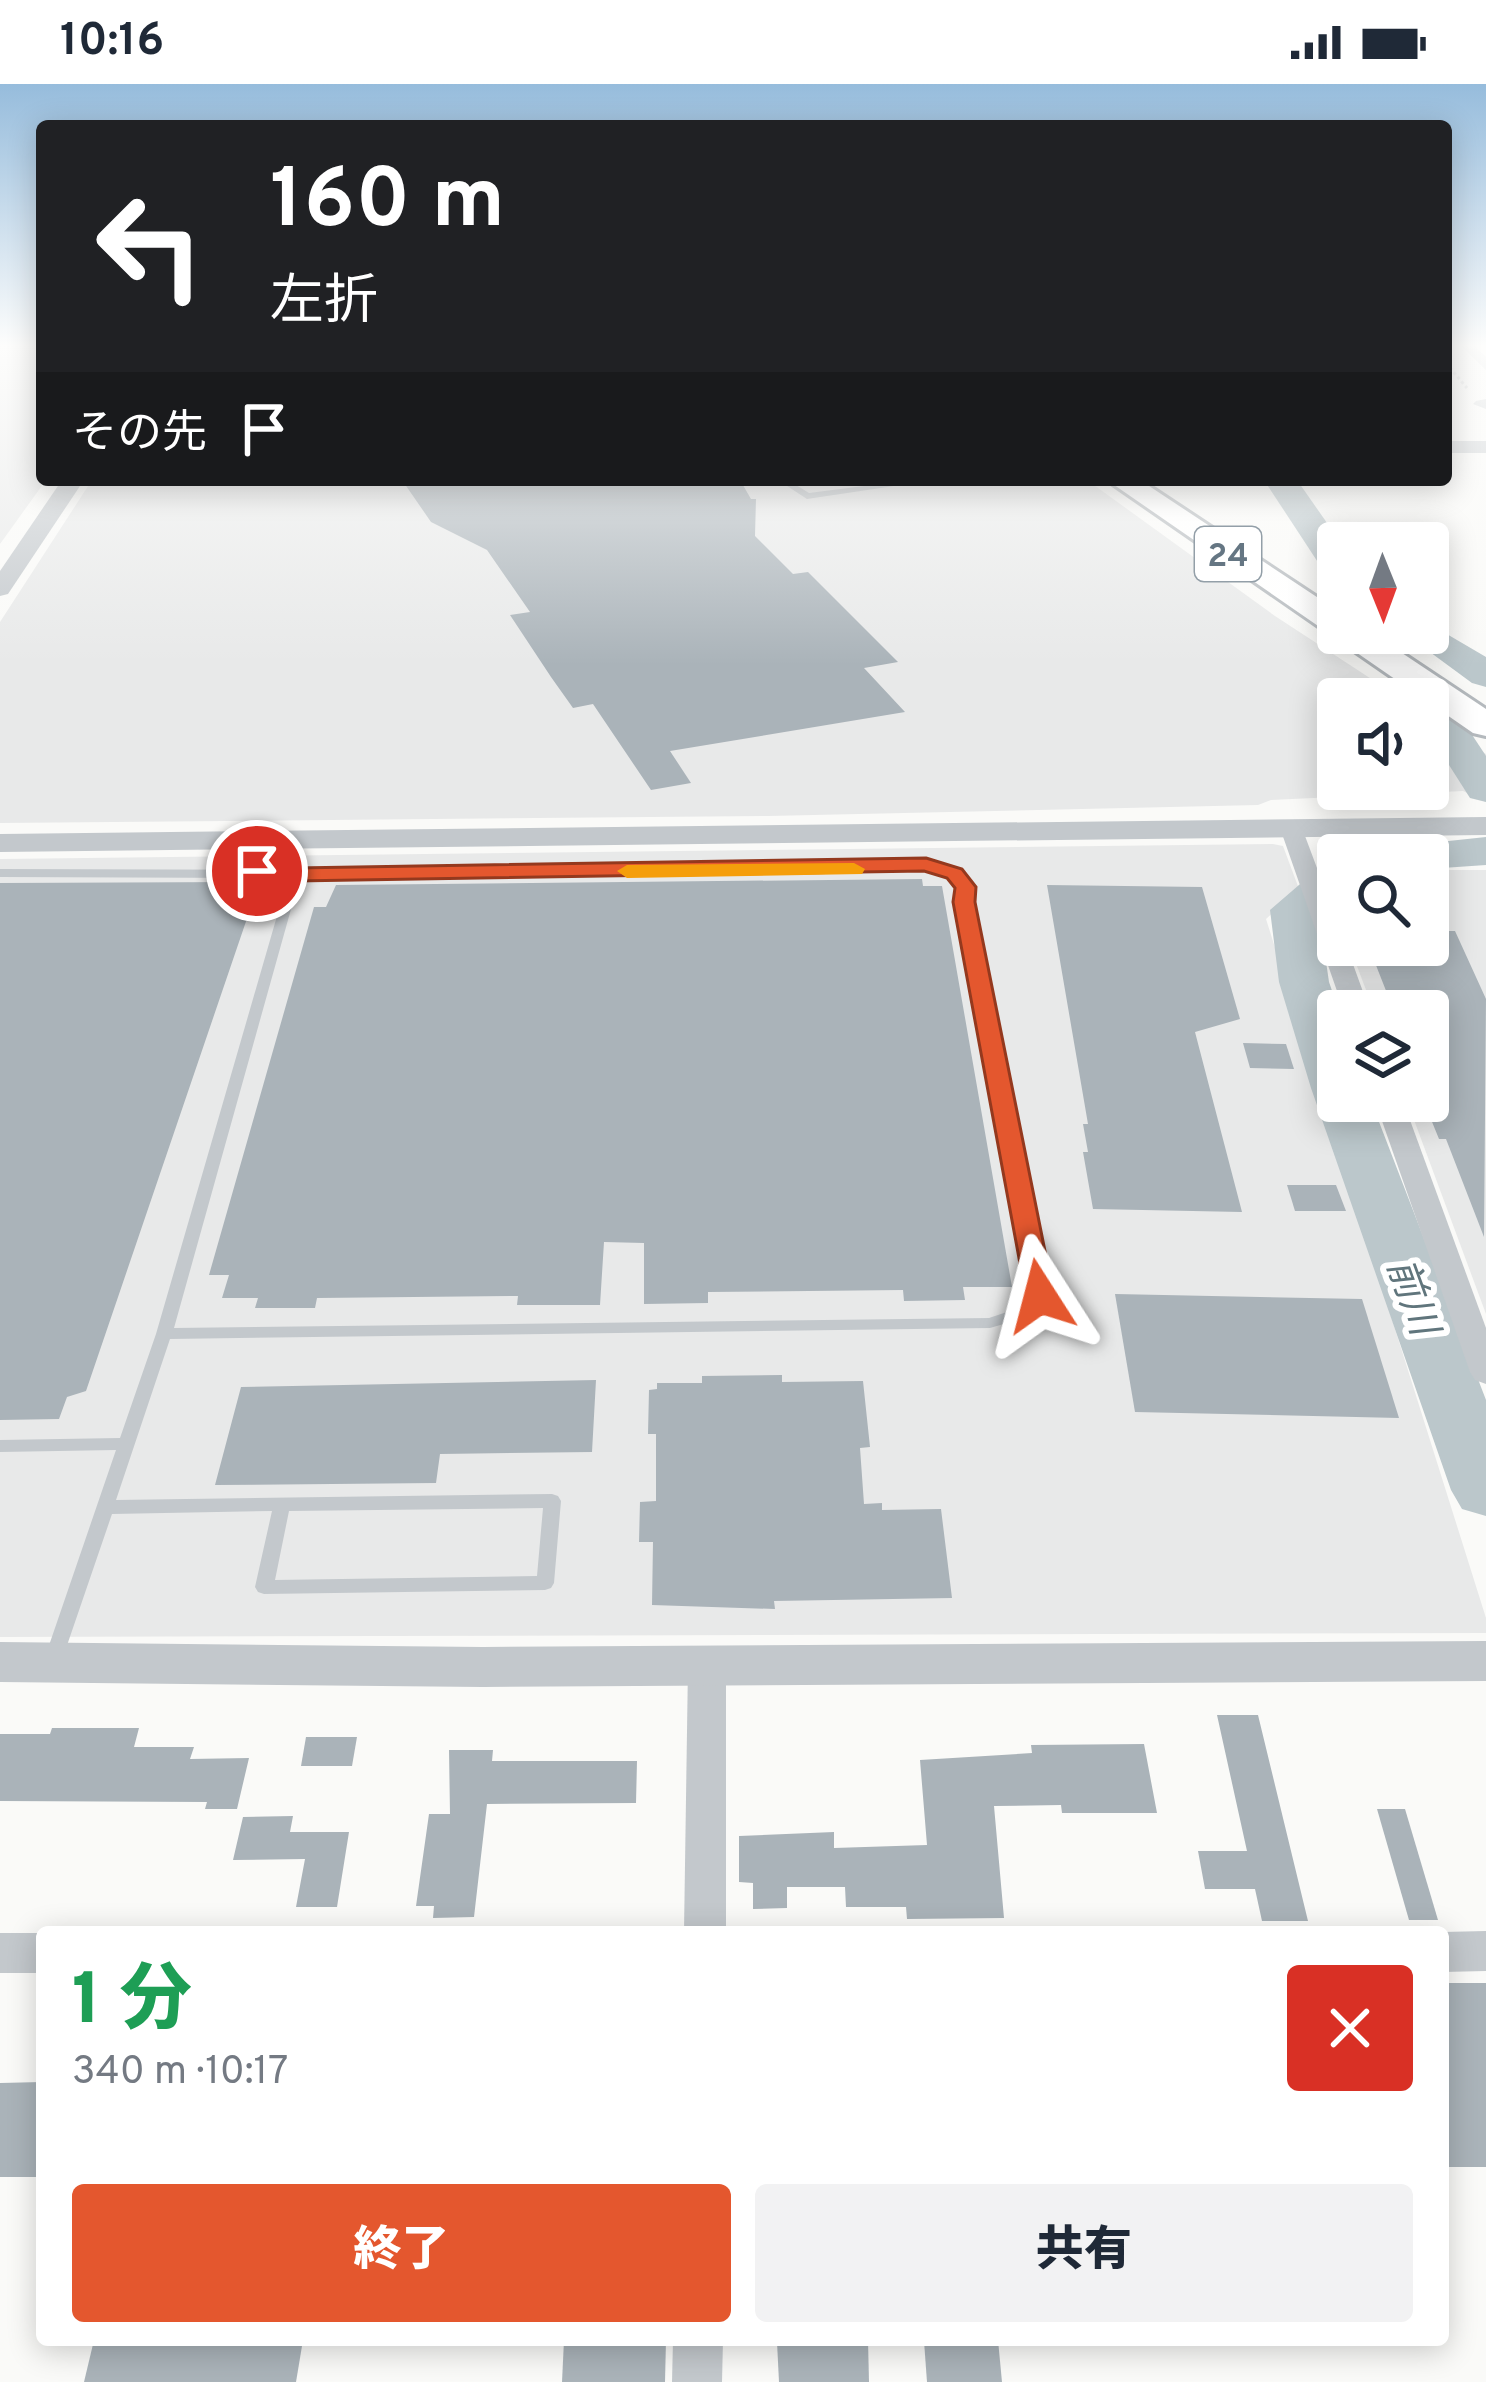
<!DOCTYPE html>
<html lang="ja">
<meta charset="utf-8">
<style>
body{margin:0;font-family:Overpass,"Noto Sans JP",sans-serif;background:#f2f2f3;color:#1f2937;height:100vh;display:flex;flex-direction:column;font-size:45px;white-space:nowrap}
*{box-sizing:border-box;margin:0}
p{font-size:39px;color:#747a83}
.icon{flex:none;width:66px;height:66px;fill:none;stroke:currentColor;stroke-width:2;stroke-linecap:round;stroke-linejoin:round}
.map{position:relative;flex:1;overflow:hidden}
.panel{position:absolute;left:36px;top:1842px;width:1413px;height:420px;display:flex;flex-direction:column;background:#fff;border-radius:12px;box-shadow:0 6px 30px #0003}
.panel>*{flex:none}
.guide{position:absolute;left:36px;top:36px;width:1416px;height:366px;border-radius:12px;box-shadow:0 6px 30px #0003;background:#202124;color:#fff;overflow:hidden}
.needle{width:78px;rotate:179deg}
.tools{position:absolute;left:1317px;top:438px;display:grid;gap:24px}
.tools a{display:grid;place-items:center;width:132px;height:132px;border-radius:12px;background:#fff;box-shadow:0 6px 30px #0003;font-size:60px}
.pin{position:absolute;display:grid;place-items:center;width:102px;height:102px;color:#fff;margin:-51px;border:6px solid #fff;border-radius:50%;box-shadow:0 3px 12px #0007}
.me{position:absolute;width:132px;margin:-66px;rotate:351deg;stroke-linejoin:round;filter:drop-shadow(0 0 9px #0008)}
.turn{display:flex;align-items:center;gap:42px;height:252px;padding:0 36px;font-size:54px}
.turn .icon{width:156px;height:156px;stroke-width:2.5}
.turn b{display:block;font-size:84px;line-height:102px}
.then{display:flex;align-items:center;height:114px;padding:0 36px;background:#0003;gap:24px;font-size:45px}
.round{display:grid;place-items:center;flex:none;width:126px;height:126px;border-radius:12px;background:#f2f2f3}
.overview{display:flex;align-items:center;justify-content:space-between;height:204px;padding:0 36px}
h1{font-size:72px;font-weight:800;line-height:90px;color:#1e9e55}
.action{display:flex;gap:24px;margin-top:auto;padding:24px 36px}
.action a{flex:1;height:138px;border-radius:12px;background:#e4572e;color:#fff;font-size:48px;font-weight:800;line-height:138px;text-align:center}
.action a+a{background:#f2f2f3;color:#1f2937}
.status{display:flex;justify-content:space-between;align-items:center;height:84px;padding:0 60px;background:#fff;direction:ltr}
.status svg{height:33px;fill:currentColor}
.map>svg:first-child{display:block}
.built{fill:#e8e9e9}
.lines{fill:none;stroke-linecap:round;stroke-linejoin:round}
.river{fill:#bbc7cb;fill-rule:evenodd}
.building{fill:#aab3b9}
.trunk-casing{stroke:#b4b9bd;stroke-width:6}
.path{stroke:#bbbfc2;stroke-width:3;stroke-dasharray:3 3;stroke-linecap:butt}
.service{fill:#c3c8cc;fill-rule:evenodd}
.minor{fill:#c3c8cc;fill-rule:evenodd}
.tertiary{fill:#c3c8cc;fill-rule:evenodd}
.trunk{fill:#fff;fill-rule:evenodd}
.route{fill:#e4572e;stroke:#94391e;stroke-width:3}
.slow{fill:#f59e0b}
.labels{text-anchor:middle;stroke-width:12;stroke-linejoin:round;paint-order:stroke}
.shield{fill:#fff;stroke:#939fa8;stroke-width:3}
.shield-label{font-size:33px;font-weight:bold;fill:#657683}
.water-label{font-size:39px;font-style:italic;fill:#60757c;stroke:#fff}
</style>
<div class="status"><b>10:16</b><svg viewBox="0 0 49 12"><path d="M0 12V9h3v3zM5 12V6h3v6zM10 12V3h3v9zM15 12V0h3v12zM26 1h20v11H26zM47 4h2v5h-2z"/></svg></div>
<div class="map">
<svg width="1486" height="2298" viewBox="0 0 1486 2298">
<rect width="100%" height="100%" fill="#fafaf8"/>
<g class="built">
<polygon points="0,260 42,260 42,396 46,396 0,460"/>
<polygon points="92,396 1087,396 1275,532 1402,615 1338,615 1338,705 1428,705 1428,632 1486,670 1486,718 1463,707 1271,716 1258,721 768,732 0,739 0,538"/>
<polygon points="1273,760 1283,762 1299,805 1266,835 1486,1534 1486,1549 0,1553 0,775"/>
<polygon points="1449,786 1486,786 1486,1230 1407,1017 1428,1017 1428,927 1374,927 1349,861 1428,861 1428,790"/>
</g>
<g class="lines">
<g class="river">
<polygon points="1264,396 1297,396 1341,459 1338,492 1325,489"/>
<polygon points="1428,539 1486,573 1486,603 1472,599 1404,549 1428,549"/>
<polygon points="1442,625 1457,628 1486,672 1486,718 1470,714 1428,648 1428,628"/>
<polygon points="1486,753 1486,781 1428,785 1428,771 1404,771 1411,761"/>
<polygon points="1338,778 1338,815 1319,830 1329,898 1339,927 1338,1017 1371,1017 1486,1316 1486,1432 1462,1425 1451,1406 1311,1004 1279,898 1270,826 1321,782"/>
</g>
</g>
<g class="building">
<polygon points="402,396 740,396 751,415 756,415 755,452 793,490 808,488 898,578 864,584 905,628 670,667 691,699 651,706 593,620 573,624 551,593 510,531 530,528 487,466 431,438"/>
<polygon points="922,795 923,802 942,802 1012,1203 963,1203 965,1216 904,1217 903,1206 708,1208 708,1219 644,1220 644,1159 604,1158 600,1221 517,1221 518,1212 317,1214 315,1224 255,1224 258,1214 222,1214 229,1191 209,1191 314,823 326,823 336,801"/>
<polygon points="241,798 237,807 255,811 86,1307 67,1313 59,1335 0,1336 0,799"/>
<polygon points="1047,801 1202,803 1240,935 1195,948 1242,1128 1093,1125 1083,1068 1088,1068 1083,1040 1088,1040"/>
<polygon points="1428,847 1455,847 1486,915 1484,1153 1446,1055 1439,1055 1428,1028 1428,927 1394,927 1368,861 1428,861"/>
<polygon points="1243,959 1286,960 1294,985 1250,984"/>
<polygon points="1287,1101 1336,1101 1346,1127 1295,1127"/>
<polygon points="1115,1210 1362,1215 1399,1334 1135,1328"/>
<polygon points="782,1291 782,1298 863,1297 870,1363 860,1364 864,1420 882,1419 882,1426 941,1425 952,1514 774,1517 775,1525 652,1521 653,1458 639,1458 640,1418 656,1417 656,1350 648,1350 649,1306 657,1305 657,1299 702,1299 702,1292"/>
<polygon points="596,1296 592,1368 440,1370 436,1399 215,1401 241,1303"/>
<polygon points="1217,1631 1258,1631 1308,1837 1262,1837 1255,1805 1205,1805 1198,1767 1247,1767"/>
<polygon points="52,1644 139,1644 134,1663 194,1663 190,1675 249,1674 237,1725 205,1725 207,1718 0,1717 0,1650 50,1650"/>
<polygon points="306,1653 357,1653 352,1682 301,1682"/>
<polygon points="1144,1660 1157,1729 1062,1729 1061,1721 994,1722 1004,1834 907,1835 906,1823 846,1823 845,1803 787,1803 787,1824 753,1825 753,1799 739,1798 739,1752 834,1748 834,1764 927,1761 920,1676 1032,1669 1031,1661"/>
<polygon points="449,1666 493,1666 492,1677 637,1677 636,1719 487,1720 474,1833 433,1834 434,1822 416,1822 429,1730 450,1730"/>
<polygon points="1377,1725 1405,1725 1438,1836 1409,1836"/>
<polygon points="293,1732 290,1748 349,1748 337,1823 296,1823 305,1775 233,1776 243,1733"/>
<rect x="1443" y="1899" width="43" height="184"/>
<polygon points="42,1998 42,2093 0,2093 0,1999"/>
<polygon points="94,2256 303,2256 296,2298 84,2298"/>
<polygon points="564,2256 666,2256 665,2298 562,2298"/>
<polygon points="868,2256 869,2298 779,2298 777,2258"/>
<polygon points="998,2256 1002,2298 927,2298 924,2257"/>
</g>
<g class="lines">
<defs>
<polygon id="trunk" points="1107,396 1140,396 1338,527 1338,549 1372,549 1486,625 1486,652 1473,649"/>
</defs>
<use href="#trunk" class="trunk-casing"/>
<polyline class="path" points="1446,279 1467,304"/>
<g class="service">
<polygon points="778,396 788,396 809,409 911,396 934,396 807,415"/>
<path d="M925,776l34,12 13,15 -2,15 79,386 -12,26 -47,14 -820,11 -54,161 436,-6 6,2 3,5 -7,82 -3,5 -6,2 -281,4 -6,-2 -3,-5 17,-76 -160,3 -50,146 -2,5 -7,3 -7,-3 -2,-5 72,-210 -116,2v-12l120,-2 36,-104 132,-456 -288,-1v-8l295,1 551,-5zM924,784l27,8 9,11 -2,15 75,386 -8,18 -36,12 -815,10 126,-451 546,-4zM543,1424l-6,68 -262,4 14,-69z"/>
</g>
<g class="minor">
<polygon points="1459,260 1473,260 1486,273 1486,286"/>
<polygon points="1486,315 1486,325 1473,320 1476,317"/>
<polygon points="1291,737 1302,744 1338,840 1338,861 1346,861 1370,927 1344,927 1280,744"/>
<polygon points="1375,1017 1403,1017 1486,1244 1486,1300 1475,1296 1470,1288"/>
<polygon points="707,1565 720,1570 726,1581 726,1848 684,1848 688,1581 694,1570"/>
<polygon points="1486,1847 1486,1887 1443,1888 1443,1848"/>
<rect x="0" y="1849" width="42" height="40"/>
<polygon points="673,2256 723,2256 722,2298 672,2298"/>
</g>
<g class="tertiary">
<rect x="1446" y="357" width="40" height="12"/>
<polygon points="62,396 84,396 8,510 0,512 0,487"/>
<polygon points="1486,733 1486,751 0,768 0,750"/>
<polygon points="1486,1557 1486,1597 483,1603 0,1598 0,1558 483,1563"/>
</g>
<use href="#trunk" class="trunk"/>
</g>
<linearGradient id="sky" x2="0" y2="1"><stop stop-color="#96bcdc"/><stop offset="0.45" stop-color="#fdfdfc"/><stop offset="1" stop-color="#fdfdfc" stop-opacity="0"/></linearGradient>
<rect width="1486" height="581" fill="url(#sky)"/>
<polygon class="route" points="926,774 962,785 976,803 975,818 1054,1212 1040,1222 1026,1212 953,818 955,804 947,794 924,787 295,797 257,793 247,787 257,780 295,784"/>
<polygon class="slow" points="854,779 865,785 862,790 627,794 617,787 627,781"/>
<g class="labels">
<rect class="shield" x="1195" y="443" width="66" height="54" rx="9"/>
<g class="shield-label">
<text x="1228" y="482">24</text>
</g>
<g class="water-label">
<text transform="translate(1414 1212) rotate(70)" y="14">前川</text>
</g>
</g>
</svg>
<div class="tools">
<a><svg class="needle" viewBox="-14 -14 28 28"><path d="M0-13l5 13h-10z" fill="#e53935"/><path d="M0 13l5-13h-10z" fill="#747a83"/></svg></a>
<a><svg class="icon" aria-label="sound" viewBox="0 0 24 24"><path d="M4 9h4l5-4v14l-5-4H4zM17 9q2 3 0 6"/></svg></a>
<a><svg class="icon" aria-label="search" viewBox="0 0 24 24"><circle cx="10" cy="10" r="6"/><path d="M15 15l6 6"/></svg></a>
<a><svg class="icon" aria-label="layers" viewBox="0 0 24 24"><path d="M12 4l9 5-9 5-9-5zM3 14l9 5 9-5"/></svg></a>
</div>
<div class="pin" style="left:257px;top:787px;background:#d93025"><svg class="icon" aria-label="arrive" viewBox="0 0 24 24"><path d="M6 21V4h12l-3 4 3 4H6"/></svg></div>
<svg class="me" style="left:1040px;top:1212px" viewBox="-20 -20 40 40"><path d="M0-17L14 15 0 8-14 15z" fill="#e4572e" stroke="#fff" stroke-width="4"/></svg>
<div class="guide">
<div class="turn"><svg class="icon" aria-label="left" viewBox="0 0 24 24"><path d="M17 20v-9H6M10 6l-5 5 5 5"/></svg><div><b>160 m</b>左折</div></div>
<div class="then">その先<svg class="icon" aria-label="arrive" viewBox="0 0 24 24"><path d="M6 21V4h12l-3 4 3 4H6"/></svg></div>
</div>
<section class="panel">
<div class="overview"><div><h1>1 分</h1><p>340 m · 10:17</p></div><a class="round" style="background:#d93025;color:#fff"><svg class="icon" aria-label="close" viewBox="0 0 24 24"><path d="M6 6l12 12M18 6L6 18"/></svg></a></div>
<div class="action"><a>終了</a><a>共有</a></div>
</section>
</div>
